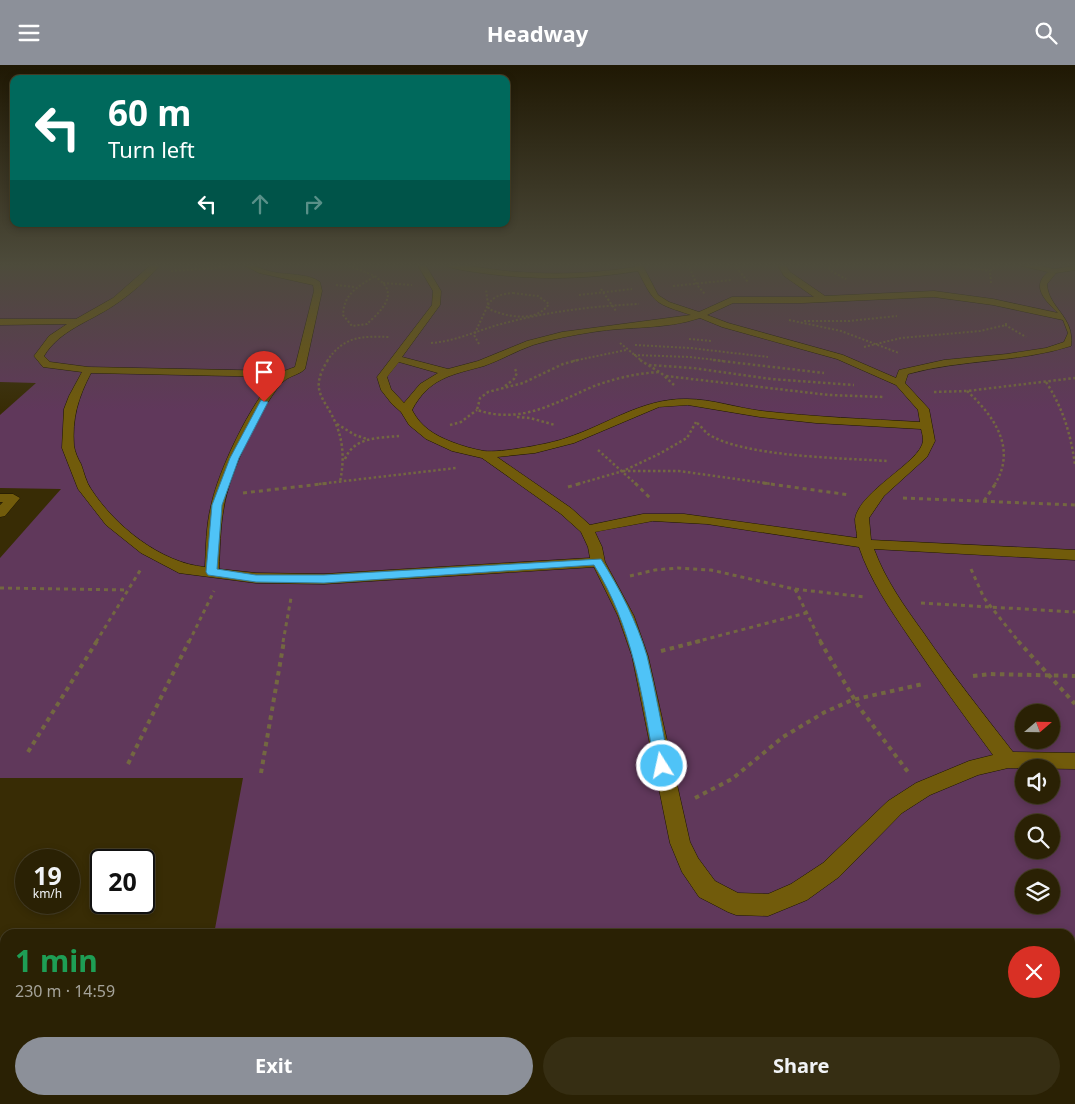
<!DOCTYPE html>
<meta charset="utf-8">
<style>
body{margin:0;font-family:"Noto Sans",sans-serif;background:#362e13;color:#f1f3f6;height:100vh;display:flex;flex-direction:column;font-size:19px;white-space:nowrap}
*{box-sizing:border-box;margin:0}
p{font-size:16px;color:#a5a39a}
.icon{flex:none;width:28px;height:28px;fill:none;stroke:currentColor;stroke-width:2;stroke-linecap:round;stroke-linejoin:round}
.map{position:relative;flex:1;overflow:hidden}
.details{position:absolute;left:0px;top:864px;width:1075px;height:176px;display:flex;flex-direction:column;background:#2a2104;border-radius:15px 15px 0 0;box-shadow:0 2px 8px #0003,0 0 0 1px #463e26}
.details>*{flex:none}
.banner{position:absolute;left:10px;top:10px;width:500px;height:152px;border-radius:10px;box-shadow:0 2px 8px #0003,0 0 0 1px #463e26;background:#00695c;color:#fff;overflow:hidden}
.needle{width:32px;rotate:70deg}
.fabs{position:absolute;left:1015px;top:639px;display:grid;gap:10px}
.fabs a{display:grid;place-items:center;width:45px;height:45px;border-radius:50%;background:#2a2104;box-shadow:0 2px 8px #0003,0 0 0 1px #463e26;font-size:25px}
.speed{position:absolute;left:15px;top:784px;display:flex;gap:10px;font-size:25px;font-weight:700;text-align:center}
.speed>*{display:grid;place-content:center;width:65px;height:65px;border-radius:50%;background:#2a2104;box-shadow:0 2px 8px #0003,0 0 0 1px #463e26;line-height:1}
.speed small{font-size:12px;font-weight:400}
.speed .limit{border:2px solid #111;border-radius:8px;background:#fff;color:#111}
.pin{position:absolute;display:grid;place-items:center;width:42px;height:42px;color:#fff;margin:-51px -21px;border-radius:50% 50% 50% 0;rotate:-45deg;box-shadow:0 0 5px #0007}
.pin .icon{rotate:45deg}
.me{position:absolute;width:55px;margin:-28px;rotate:350deg;stroke-linejoin:round;filter:drop-shadow(0 0 4px #0008)}
.turn{display:flex;align-items:center;gap:18px;height:105px;padding:0 15px;font-size:22px}
.turn .icon{width:65px;height:65px;stroke-width:2.5}
.turn b{display:block;font-size:35px;line-height:42px}
.lanes{display:flex;align-items:center;height:48px;padding:0 15px;background:#0003;justify-content:center;gap:25px;direction:ltr}
.lanes .off{opacity:.35}
.round{display:grid;place-items:center;flex:none;width:52px;height:52px;border-radius:26px;background:#362e13}
.headline{display:flex;align-items:center;justify-content:space-between;height:85px;padding:0 15px}
h1{font-size:30px;font-weight:700;line-height:38px;color:#1e9e55}
.button{display:flex;gap:10px;margin-top:auto;padding:10px 15px}
.button a{flex:1;height:58px;border-radius:30px;background:#8c9099;color:#fff;font-size:20px;font-weight:700;line-height:58px;text-align:center}
.button a+a{background:#362e13;color:#f1f3f6}
header{display:flex;justify-content:space-between;align-items:center;height:65px;padding:0 15px;background:#8c9099;color:#fff;font-size:22px;font-weight:700}
.map>svg:first-child{display:block}
.green{fill:#60385b;fill-rule:evenodd}
.lines{fill:none;stroke-linecap:round;stroke-linejoin:round}
.service-casing{stroke:#1c1502;stroke-width:1}
.minor-casing{stroke:#1c1502;stroke-width:1}
.tertiary-casing{stroke:#1c1502;stroke-width:1}
.path-far3{stroke:#736741;stroke-width:2;stroke-dasharray:2 2;stroke-linecap:butt}
.path-far2{stroke:#736741;stroke-width:2.5;stroke-dasharray:2.5 2.5;stroke-linecap:butt}
.path-far1{stroke:#736741;stroke-width:3;stroke-dasharray:4 4;stroke-linecap:butt}
.path{stroke:#736741;stroke-width:4;stroke-dasharray:4.5 4.5;stroke-linecap:butt}
.service{fill:#715b0b;fill-rule:evenodd}
.minor{fill:#715b0b;fill-rule:evenodd}
.tertiary{fill:#715b0b;fill-rule:evenodd}
.route{fill:#4fc3f7;stroke:#337fa1}
</style>
<header><svg class="icon" aria-label="menu" viewBox="0 0 24 24"><path d="M4 6h16M4 12h16M4 18h16"/></svg>Headway<svg class="icon" aria-label="search" viewBox="0 0 24 24"><circle cx="10" cy="10" r="6"/><path d="M15 15l6 6"/></svg></header>
<div class="map">
<svg width="1075" height="1039" viewBox="0 0 1075 1039">
<rect width="100%" height="100%" fill="#382c05"/>
<path class="green" d="M0,199h1075v705h-5v-35h-856l29,-156h-243v-220l61,-69 -61,-1v-73l36,-32 -36,-1zM1024,648h27v27h-27zM1024,702h27v28h-27zM1024,758h27v27h-27zM1024,812h27v28h-27z"/>
<g class="lines">
<defs>
<g id="service">
<path d="M152,199h9c-14,16 -31,31 -48,42 -24,16 -53,24 -69,50l6,6 38,5 196,4 11,-4 19,-76 -1,-6 -54,-12 -17,-9c12,0 20,6 31,8 14,3 35,1 47,10l2,9 -17,78c-7,7 -17,6 -25,16 -22,27 -51,89 -56,122 -4,21 -4,42 -5,62l37,4 68,1 266,-16 -2,-11 -7,-15 -20,-18 -79,-56 -30,-7 -26,-12 -17,-14 -8,-13 -9,-8 -11,-14 -4,-13 55,-72 1,-14 -16,-27h8l16,27 -1,14 -38,52 46,12 30,-8 49,-20 35,-9 129,-17c-36,-12 -36,-10 -53,-44 -53,9 -105,9 -157,2 -12,-2 -28,-3 -38,-9 26,0 51,7 77,8 39,3 77,1 115,-5l-1,-3h8l16,31 11,7 30,10 33,-15h82l-30,-21 -7,-12h8l5,8 35,24 109,-5 59,8 65,14c-12,-12 -28,-26 -10,-41l-35,-8h19l22,5 21,-3v4l-19,3 -9,11c1,24 28,32 24,62 -53,17 -109,13 -163,28l-3,9 24,26 6,32 -8,16 -43,39 -15,22 2,22 204,10v10l-201,-11c11,30 30,57 49,83 28,41 59,80 90,120l62,1v16l-67,-1 -30,7 -48,20 -28,18 -63,64 -32,23 -39,16 -32,-1 -8,-3 -29,-15 -17,-25 -12,-29 -38,-187 -14,-40 -24,-49 -270,17 -68,-1 -77,-10 -38,-20 -35,-28 -28,-36 -16,-41 2,-39 5,-13 13,-24 -39,-5 -9,-11 15,-20 18,-12 -67,1v-6h76l37,-21zM934,232l59,8 70,15 5,13 -4,9 -18,6 -39,6 -63,6 -45,10 -3,8 -53,-23 -115,-32 -21,-8 26,-12h69zM700,253l22,9 115,32 59,26 22,25 2,12c-53,-3 -106,-5 -158,-11 -25,-3 -50,-12 -75,-12 -45,-1 -80,26 -121,39 -16,6 -66,15 -82,13 -11,-2 -22,-5 -32,-9 -18,-7 -31,-15 -40,-32 17,-32 39,-35 72,-44 17,-6 32,-15 49,-21 20,-6 40,-10 60,-13 36,-6 72,-2 107,-14zM399,297l39,11 -18,11 -16,19 -13,-14 -4,-12zM91,308l185,4c-25,25 -58,94 -65,129 -5,20 -5,41 -6,61 -44,-4 -90,-41 -114,-78 -5,-7 -7,-17 -10,-25 -3,-5 -6,-12 -7,-18 -2,-28 4,-48 17,-73zM688,340l72,12 56,6 105,6c1,3 2,8 2,12 -2,21 -64,50 -68,78 0,6 2,13 2,19l-173,-24h-41l-53,11 -19,-17 -74,-51 38,-4 39,-10 85,-36zM653,456l54,3 152,23c11,33 31,62 50,90 27,40 55,79 84,118l-24,6 -53,22 -28,18 -65,62 -32,21 -23,10 -30,-1 -23,-12 -17,-23 -8,-16 -42,-186 -14,-40 -29,-54 -3,-15 -7,-15z"/>
<polygon points="0,429 13,429 20,433 5,451 0,452 0,440 3,437 0,437"/>
</g>
<polygon id="minor" points="88,1035 138,1035 136,1039 86,1039"/>
<g id="tertiary">
<rect x="0" y="936" width="5" height="46"/>
<rect x="1070" y="950" width="5" height="46"/>
</g>
</defs>
<use href="#service" class="service-casing"/>
<use href="#minor" class="minor-casing"/>
<use href="#tertiary" class="tertiary-casing"/>
<g class="path-far3">
<polyline points="345,199 375,211"/>
<polyline points="688,199 697,220 705,229"/>
<polyline points="734,199 748,217"/>
<polyline points="827,199 831,206 846,214"/>
<polyline points="946,199 990,206"/>
<polyline points="171,206 227,202"/>
<path d="M375,211c3,3 9,7 11,11 8,14 -11,29 -19,37l-15,2 -9,-11c1,-22 15,-28 32,-39z"/>
<polyline points="383,218 412,220"/>
<polyline points="991,218 990,206 998,199"/>
<polyline points="336,220 355,222"/>
<polyline points="673,221 731,215"/>
<polyline points="601,224 616,246"/>
<path d="M513,228l25,3 11,8c-13,19 -42,13 -60,5l-1,-4c6,-10 15,-11 25,-12z"/>
<polyline points="579,230 632,224"/>
<polyline points="789,255 841,266 899,288"/>
<polyline points="804,256 849,256 897,251"/>
<polyline points="1005,260 1026,272"/>
<polyline points="689,274 712,276"/>
<path d="M431,278c28,-2 51,-15 78,-21 43,-11 86,-16 130,-18"/>
<polyline points="620,278 642,296"/>
<polyline points="479,279 474,270 488,240 486,224"/>
<polyline points="635,280 690,283 768,292"/>
<polyline points="864,282 901,273 980,266 1006,260 1006,258"/>
<polyline points="634,290 690,292 724,296"/>
<path d="M327,296c17,-25 34,-25 62,-24"/>
<polyline points="573,296 626,285"/>
</g>
<g class="path-far2">
<path d="M328,295c-20,32 -3,37 8,64 8,20 8,38 4,58"/>
<path d="M578,295l-15,4 -40,19 -35,9 -8,6 -3,12c46,15 78,-8 120,-25 20,-7 41,-12 63,-13"/>
<polyline points="640,295 661,308 674,320"/>
<polyline points="713,295 824,308"/>
<polyline points="649,300 693,303 771,314 854,320"/>
<polyline points="666,311 829,330 884,332"/>
<path d="M1046,317c17,26 25,53 29,83"/>
<polyline points="505,321 514,314 517,308 515,304"/>
<path d="M967,326c27,25 50,57 28,93"/>
<polyline points="934,327 967,326 1075,313"/>
<polyline points="517,352 530,353 555,360"/>
<path d="M697,358c4,3 7,8 11,11 35,23 136,24 179,27"/>
<polyline points="337,359 355,370 367,374"/>
<polyline points="450,360 461,357 477,345"/>
<polyline points="598,385 636,419"/>
<path d="M345,394c9,-22 33,-21 54,-23"/>
<polyline points="623,406 679,406 772,419"/>
<polyline points="319,419 456,403"/>
<polyline points="578,419 623,406 659,389 687,373 696,357"/>
</g>
<g class="path-far1">
<polyline points="635,418 650,433"/>
<polyline points="763,418 850,430"/>
<polyline points="568,422 582,418"/>
<polyline points="243,428 330,418"/>
<polyline points="903,433 1075,440"/>
<polyline points="984,436 996,418"/>
<polyline points="971,504 984,533 1019,577"/>
<polyline points="630,511 655,505 678,503 711,505 794,524 865,532"/>
<polyline points="0,523 128,525"/>
<polyline points="795,524 821,577"/>
<polyline points="921,538 1075,547"/>
<polyline points="96,577 141,504"/>
<polyline points="189,577 214,526"/>
<polyline points="283,577 291,533"/>
<polyline points="695,577 806,548"/>
</g>
<g class="path">
<polyline points="820,576 859,642 908,707"/>
<polyline points="1018,576 1075,639"/>
<polyline points="661,586 700,576"/>
<polyline points="973,611 990,609 1075,611"/>
<polyline points="28,687 97,576"/>
<polyline points="128,699 189,576"/>
<polyline points="261,708 284,576"/>
<polyline points="695,733 732,714 783,672 825,647 852,635 923,619"/>
</g>
<use href="#service" class="service"/>
<use href="#minor" class="minor"/>
<use href="#tertiary" class="tertiary"/>
</g>
<linearGradient id="sky" x2="0" y2="1"><stop stop-color="#1f1803"/><stop offset="0.58" stop-color="#4d4b3b"/><stop offset="1" stop-color="#4d4b3b" stop-opacity="0"/></linearGradient>
<rect width="1075" height="345" fill="url(#sky)"/>
<path class="route" d="M261,335l7,2 -29,56 -17,47 -5,64 39,6h68l277,-16c19,30 36,63 46,97 9,36 15,73 23,110l-2,4 -6,2 -5,-2 -2,-4c-13,-70 -22,-139 -61,-201l-270,18 -68,-1 -48,-7 -2,-3 6,-67 18,-47z"/>
</svg>
<div class="fabs">
<a><svg class="needle" viewBox="-14 -14 28 28"><path d="M0-13l5 13h-10z" fill="#e53935"/><path d="M0 13l5-13h-10z" fill="#a5a39a"/></svg></a>
<a><svg class="icon" aria-label="sound" viewBox="0 0 24 24"><path d="M4 9h4l5-4v14l-5-4H4zM17 9q2 3 0 6"/></svg></a>
<a><svg class="icon" aria-label="search" viewBox="0 0 24 24"><circle cx="10" cy="10" r="6"/><path d="M15 15l6 6"/></svg></a>
<a><svg class="icon" aria-label="layers" viewBox="0 0 24 24"><path d="M12 4l9 5-9 5-9-5zM3 14l9 5 9-5"/></svg></a>
</div>
<div class="speed"><div>19<small>km/h</small></div><div class="limit">20</div></div>
<div class="pin" style="left:264px;top:337px;background:#d93025"><svg class="icon" aria-label="arrive" viewBox="0 0 24 24"><path d="M6 21V4h12l-3 4 3 4H6"/></svg></div>
<svg class="me" style="left:662px;top:701px" viewBox="-20 -20 40 40"><circle r="17" fill="#4fc3f7" stroke="#fff" stroke-width="3"/><path d="M0-11L8 9 0 5-8 9z" fill="#fff"/></svg>
<div class="banner">
<div class="turn"><svg class="icon" aria-label="left" viewBox="0 0 24 24"><path d="M17 20v-9H6M10 6l-5 5 5 5"/></svg><div><b>60 m</b>Turn left</div></div>
<div class="lanes"><svg class="icon" aria-label="left" viewBox="0 0 24 24"><path d="M17 20v-9H6M10 6l-5 5 5 5"/></svg><svg class="icon off" aria-label="ahead" viewBox="0 0 24 24"><path d="M12 20V5M6 11l6-6 6 6"/></svg><svg class="icon off" aria-label="right" viewBox="0 0 24 24"><path d="M7 20v-9h11M14 6l5 5-5 5"/></svg></div>
</div>
<section class="details">
<div class="headline"><div><h1>1 min</h1><p>230 m · 14:59</p></div><a class="round" style="background:#d93025;color:#fff"><svg class="icon" aria-label="close" viewBox="0 0 24 24"><path d="M6 6l12 12M18 6L6 18"/></svg></a></div>
<div class="button"><a>Exit</a><a>Share</a></div>
</section>
</div>
